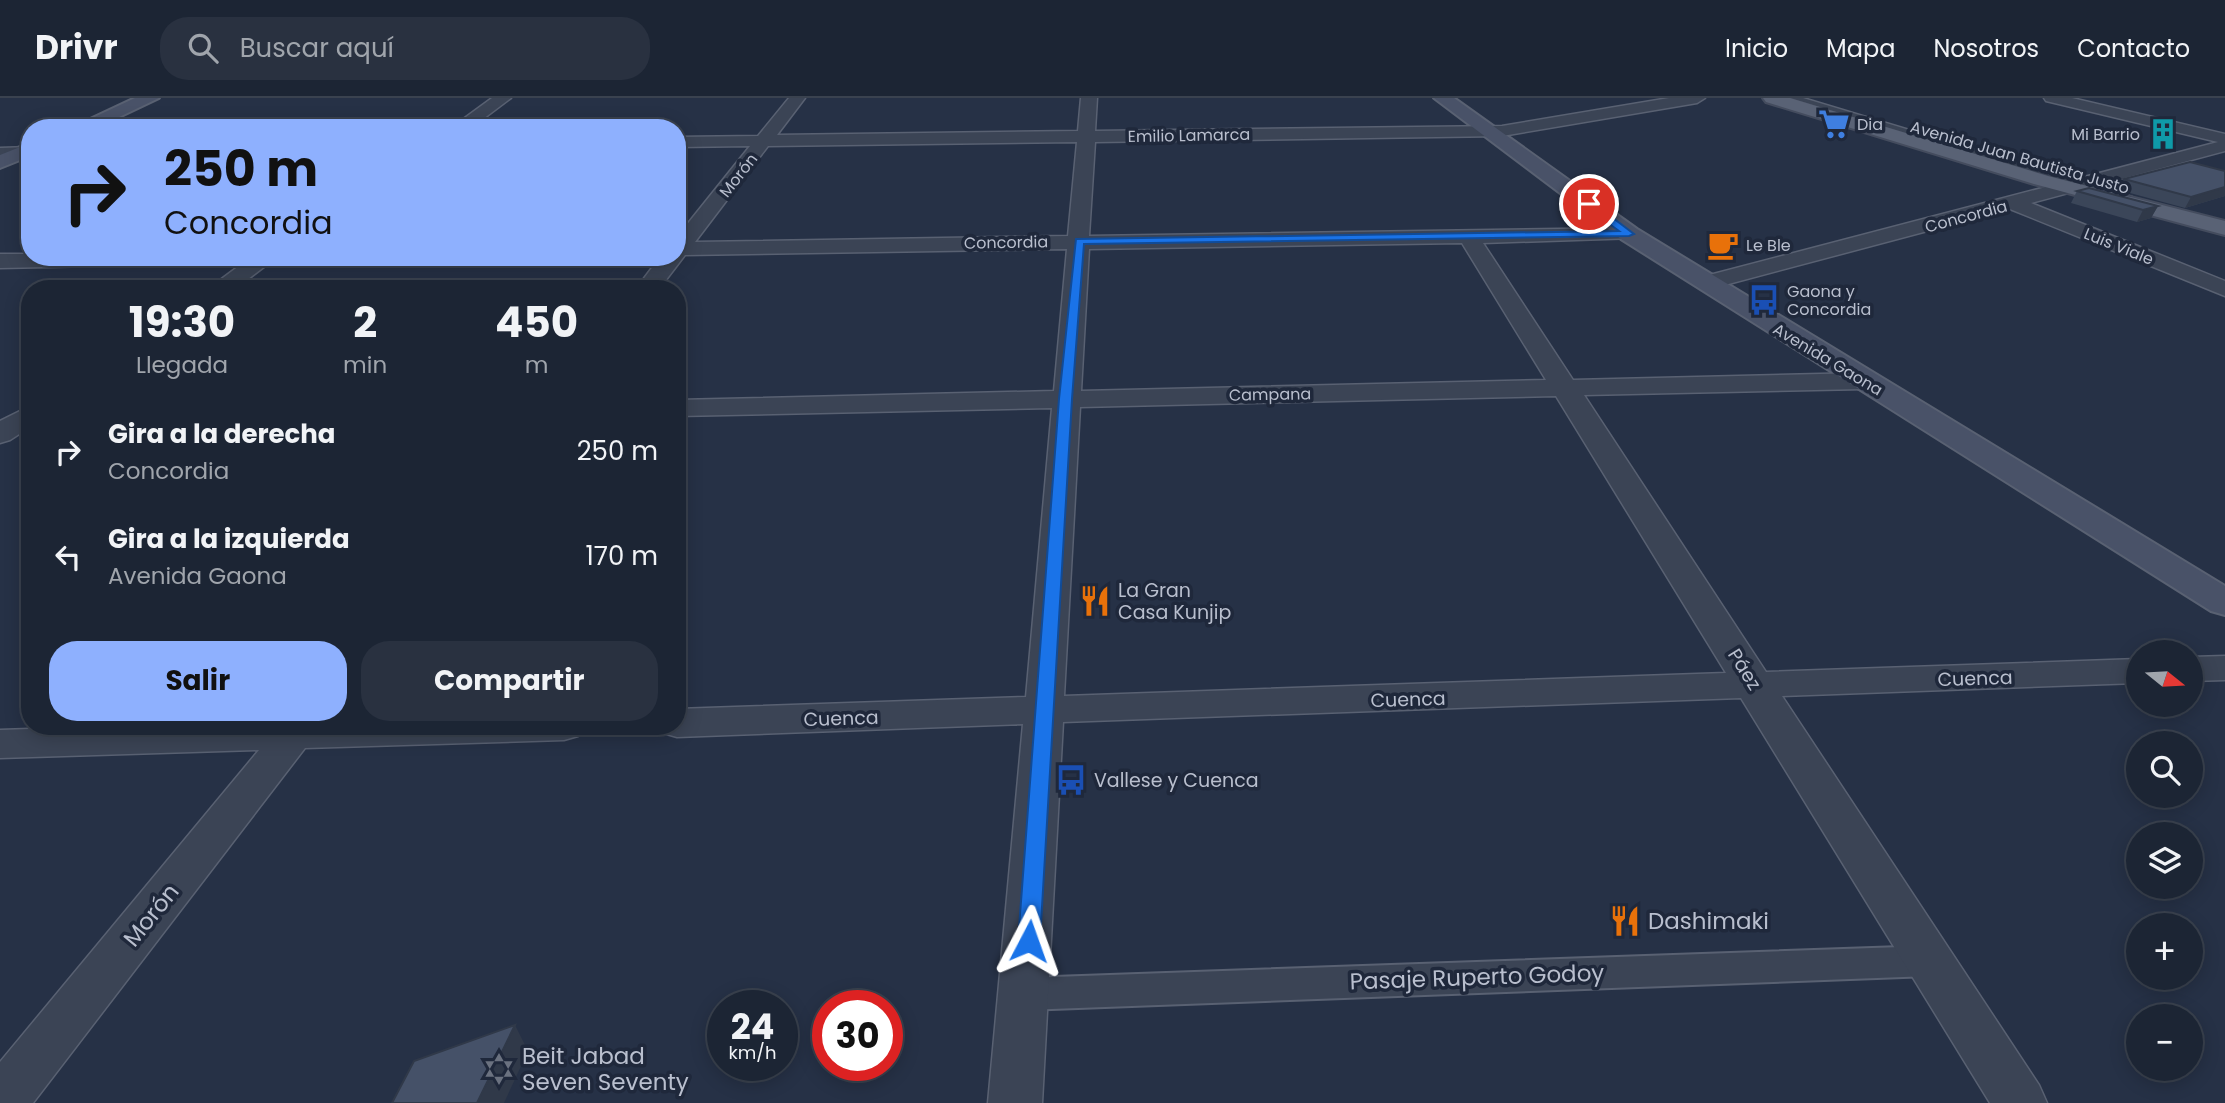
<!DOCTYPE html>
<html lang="es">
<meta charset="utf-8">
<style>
body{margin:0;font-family:Poppins,sans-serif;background:#293140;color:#f1f3f6;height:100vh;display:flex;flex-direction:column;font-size:26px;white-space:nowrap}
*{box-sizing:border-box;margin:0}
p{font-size:23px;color:#a0a5ac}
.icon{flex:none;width:38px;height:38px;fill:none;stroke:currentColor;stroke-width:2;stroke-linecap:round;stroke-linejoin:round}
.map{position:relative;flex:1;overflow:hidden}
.details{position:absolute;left:21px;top:182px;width:665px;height:455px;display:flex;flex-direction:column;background:#1c2534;border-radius:28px;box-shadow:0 4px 18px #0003,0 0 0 2px #3a424f}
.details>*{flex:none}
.top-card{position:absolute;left:21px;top:21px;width:665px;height:147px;border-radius:28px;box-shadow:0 4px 18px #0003,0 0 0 2px #3a424f;background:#8eb0fe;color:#111;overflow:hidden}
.needle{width:46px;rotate:108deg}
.fabs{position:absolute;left:2126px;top:542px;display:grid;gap:14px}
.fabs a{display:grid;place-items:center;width:77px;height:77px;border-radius:50%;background:#1c2534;box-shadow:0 4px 18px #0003,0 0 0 2px #3a424f;font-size:35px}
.speed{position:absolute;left:707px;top:892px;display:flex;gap:14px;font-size:35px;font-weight:700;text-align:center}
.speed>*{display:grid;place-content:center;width:91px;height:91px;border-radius:50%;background:#1c2534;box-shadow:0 4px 18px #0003,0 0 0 2px #3a424f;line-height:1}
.speed small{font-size:18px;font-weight:400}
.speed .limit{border:10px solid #d22;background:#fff;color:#111}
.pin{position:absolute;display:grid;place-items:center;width:60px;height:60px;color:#fff;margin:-30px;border:4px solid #fff;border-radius:50%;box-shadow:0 2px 7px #0007}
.me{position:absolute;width:77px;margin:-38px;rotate:4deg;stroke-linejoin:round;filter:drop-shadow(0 0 5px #0008)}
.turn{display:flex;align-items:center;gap:24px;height:147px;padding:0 28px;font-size:32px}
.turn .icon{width:91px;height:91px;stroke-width:2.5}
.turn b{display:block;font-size:49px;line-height:60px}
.eta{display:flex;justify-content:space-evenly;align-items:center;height:119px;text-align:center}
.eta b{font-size:42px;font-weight:700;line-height:49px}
.button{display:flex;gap:14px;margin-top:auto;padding:14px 28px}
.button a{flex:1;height:80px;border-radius:28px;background:#8eb0fe;color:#111;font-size:28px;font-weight:700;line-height:80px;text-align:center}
.button a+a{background:#293140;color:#f1f3f6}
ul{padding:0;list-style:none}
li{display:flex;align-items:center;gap:21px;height:105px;padding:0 28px}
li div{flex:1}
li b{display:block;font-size:26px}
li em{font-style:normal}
header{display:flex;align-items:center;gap:42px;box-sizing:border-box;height:98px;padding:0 35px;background:#1c2534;border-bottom:2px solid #3a424f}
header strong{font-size:33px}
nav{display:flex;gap:38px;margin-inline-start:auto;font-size:24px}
.search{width:490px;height:63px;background:#293140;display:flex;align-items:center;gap:18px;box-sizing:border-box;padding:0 24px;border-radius:28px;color:#a0a5ac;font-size:26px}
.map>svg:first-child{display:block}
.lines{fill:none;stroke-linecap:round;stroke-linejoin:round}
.service-casing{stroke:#596172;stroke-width:3}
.pedestrian-casing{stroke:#596172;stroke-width:4}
.minor-casing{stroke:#596172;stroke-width:3}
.secondary-casing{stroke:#596172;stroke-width:4}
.primary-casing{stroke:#444c5e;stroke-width:4}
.service{fill:#3b4455;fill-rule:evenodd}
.pedestrian{fill:#3b4455;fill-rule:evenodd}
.minor{fill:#3b4455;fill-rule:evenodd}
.secondary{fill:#495268;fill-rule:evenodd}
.primary{fill:#596275;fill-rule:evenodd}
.wall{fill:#3b4659}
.shaded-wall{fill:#303949}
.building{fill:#455168;stroke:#303949;stroke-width:2}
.route{fill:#1a73e8;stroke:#114b97;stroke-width:2}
.labels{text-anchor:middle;stroke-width:7;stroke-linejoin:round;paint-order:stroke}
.far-poi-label{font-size:16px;fill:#b9bfce;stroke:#1f283b;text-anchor:start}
.far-street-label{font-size:16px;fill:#b9bfce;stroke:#1f283b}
.poi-label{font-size:19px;fill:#b9bfce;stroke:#1f283b;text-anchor:start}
.street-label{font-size:19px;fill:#b9bfce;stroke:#1f283b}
.near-street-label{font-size:23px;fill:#b9bfce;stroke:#1f283b}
.near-poi-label{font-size:23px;fill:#b9bfce;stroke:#1f283b;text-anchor:start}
</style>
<header>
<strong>Drivr</strong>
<div class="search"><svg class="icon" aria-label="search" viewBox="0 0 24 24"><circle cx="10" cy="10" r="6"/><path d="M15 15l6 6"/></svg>Buscar aquí</div>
<nav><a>Inicio</a><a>Mapa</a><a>Nosotros</a><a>Contacto</a></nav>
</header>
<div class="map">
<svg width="2225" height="1005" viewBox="0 0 2225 1005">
<rect width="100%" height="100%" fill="#263146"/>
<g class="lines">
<defs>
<polygon id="service" points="1791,0 1803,0 2132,99 2124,101"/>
<polygon id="pedestrian" points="1930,848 1943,852 1948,863 1943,874 1930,878 1025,912 1012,907 1006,896 1012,885 1025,880"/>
<g id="minor">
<polygon points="492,0 511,0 471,30 451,30"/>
<path d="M789,0h16l-28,37 301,-4 3,-33h16l-2,33 407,-5 167,-28h36l-8,5 -195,33 -407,6 -6,94 540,-8 7,2 4,4 -4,4 -153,5 90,137 290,-7 9,2 4,6 -4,6 -9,2 -279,6 182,277 372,-13v24l-356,13 257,389 8,18h-57l-249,-405 -678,24 -21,381h-54l35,-379 -346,13 -14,-4 -4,-7h18v-17l349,-12 26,-289 -375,8v-16l377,-9 13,-142 -382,6 -26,34h-23l24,-32h17v-20l73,-91 -73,1v-10l81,-1zM1077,44l-9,94 -373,6 73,-96zM1462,145l84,137 -465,11 8,-142zM1556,298l170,277 -662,23 16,-289z"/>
<polygon points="2044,0 2072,0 2225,36 2225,53 2031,105 2225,183 2225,198 2010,111 1706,192 1695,185 1698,180 2218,44 2046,3"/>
<polygon points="30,49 30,59 0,60 0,50"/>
<polygon points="0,156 30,156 30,159 202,159 191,166 0,170"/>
<polygon points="251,159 277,159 235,191 208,191"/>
<polygon points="30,308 30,329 10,342 0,345 0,323"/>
<polygon points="2225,558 2225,582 2191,583 2191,559"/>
<polygon points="118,628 584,628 578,638 564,642 305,650 33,1005 0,1005 0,964 259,652 0,660 0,632"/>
</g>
<g id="secondary">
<polygon points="135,0 159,0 96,30 71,30"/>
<polygon points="1434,0 1454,0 1637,131 2225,488 2225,517 2211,513 1621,141"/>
<polygon points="30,45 30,58 0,70 0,57"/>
</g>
<polygon id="primary" points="1763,0 1790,0 2048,78 2225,123 2225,137 2034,86 1766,4"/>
</defs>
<use href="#service" class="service-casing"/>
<use href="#pedestrian" class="pedestrian-casing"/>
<use href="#minor" class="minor-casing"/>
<use href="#secondary" class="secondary-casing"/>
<use href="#primary" class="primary-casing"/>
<use href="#service" class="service"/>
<use href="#pedestrian" class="pedestrian"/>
<use href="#minor" class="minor"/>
<use href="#secondary" class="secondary"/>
<use href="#primary" class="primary"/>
</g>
<g class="wall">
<polygon points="2225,73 2225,98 2185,110 2119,92 2124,81"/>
<polygon points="2077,93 2158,108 2151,120 2137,124 2071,105"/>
</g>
<g class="shaded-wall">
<polygon points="2225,89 2225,98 2185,110 2191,99"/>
<polygon points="2158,108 2151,120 2137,124 2143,112"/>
<polygon points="515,927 528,953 504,1005 477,1005"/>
</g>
<g class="building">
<polygon points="2190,64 2225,73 2225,89 2191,99 2124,81"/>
<polygon points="2089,90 2158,108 2143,112 2077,93"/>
<polygon points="515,927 477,1005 392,1005 414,963"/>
</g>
<polygon class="route" points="1585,104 1592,104 1634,136 1629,138 1084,146 1072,301 1040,843 1037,849 1029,852 1021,849 1018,843 1059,301 1076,141 1619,133 1585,108"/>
<defs>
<symbol id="supermarket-bare" viewBox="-9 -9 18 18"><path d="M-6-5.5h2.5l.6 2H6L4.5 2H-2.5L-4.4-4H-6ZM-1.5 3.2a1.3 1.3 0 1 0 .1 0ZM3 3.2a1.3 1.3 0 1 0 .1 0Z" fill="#3f7fe0" stroke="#1f283b" stroke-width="2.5" paint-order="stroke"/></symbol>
<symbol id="building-bare" viewBox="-9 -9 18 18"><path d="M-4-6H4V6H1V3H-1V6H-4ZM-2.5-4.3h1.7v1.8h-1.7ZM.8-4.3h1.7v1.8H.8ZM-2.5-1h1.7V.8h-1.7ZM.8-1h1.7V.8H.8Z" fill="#0f9aa8" stroke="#1f283b" stroke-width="2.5" paint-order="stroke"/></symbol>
<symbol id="cafe-bare" viewBox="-9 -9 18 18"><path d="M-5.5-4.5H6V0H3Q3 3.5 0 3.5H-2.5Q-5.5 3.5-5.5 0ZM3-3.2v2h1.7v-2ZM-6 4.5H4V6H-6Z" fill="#e8710a" stroke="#1f283b" stroke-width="2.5" paint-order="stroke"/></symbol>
<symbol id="bus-bare" viewBox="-9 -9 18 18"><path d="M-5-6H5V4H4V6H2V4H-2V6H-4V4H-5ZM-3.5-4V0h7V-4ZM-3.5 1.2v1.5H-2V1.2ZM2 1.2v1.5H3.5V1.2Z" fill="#1a4fb4" stroke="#1f283b" stroke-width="2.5" paint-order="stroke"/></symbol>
<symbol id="restaurant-bare" viewBox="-9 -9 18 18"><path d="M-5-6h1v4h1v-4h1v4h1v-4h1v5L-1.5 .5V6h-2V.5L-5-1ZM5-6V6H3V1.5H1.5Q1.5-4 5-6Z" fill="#e8710a" stroke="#1f283b" stroke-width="2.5" paint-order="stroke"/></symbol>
<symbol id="synagogue-bare" viewBox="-9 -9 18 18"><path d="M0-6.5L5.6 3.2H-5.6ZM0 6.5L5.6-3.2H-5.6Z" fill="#6b7280" stroke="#1f283b" stroke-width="2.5" paint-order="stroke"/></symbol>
</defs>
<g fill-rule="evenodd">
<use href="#supermarket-bare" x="1812" y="4" width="44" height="44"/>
<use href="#building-bare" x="2141" y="14" width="44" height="44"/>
<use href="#cafe-bare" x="1701" y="125" width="44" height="44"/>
<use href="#bus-bare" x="1742" y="180" width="44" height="44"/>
<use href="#restaurant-bare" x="1073" y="481" width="44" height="44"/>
<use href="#bus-bare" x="1049" y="660" width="44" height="44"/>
<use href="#restaurant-bare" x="1603" y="801" width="44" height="44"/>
<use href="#synagogue-bare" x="477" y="949" width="44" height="44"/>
</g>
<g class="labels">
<g class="far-poi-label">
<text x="1857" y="32">Dia</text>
<text x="2140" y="42" text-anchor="end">Mi Barrio</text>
<text x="1746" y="153">Le Ble</text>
<text x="1787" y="199">Gaona y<tspan x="1787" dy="18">Concordia</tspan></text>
</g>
<g class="far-street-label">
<text transform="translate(1189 37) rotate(-1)" y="6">Emilio Lamarca</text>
<text transform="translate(2020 59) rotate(16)" y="6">Avenida Juan Bautista Justo</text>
<text transform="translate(738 77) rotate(-52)" y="6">Morón</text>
<text transform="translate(1966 118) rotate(-15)" y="6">Concordia</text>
<text transform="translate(1006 144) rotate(-1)" y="6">Concordia</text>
<text transform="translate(2119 148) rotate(22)" y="6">Luis Viale</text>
<text transform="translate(1828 261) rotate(31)" y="6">Avenida Gaona</text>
<text transform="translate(1270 296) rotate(-1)" y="6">Campana</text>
</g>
<g class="poi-label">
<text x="1118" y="499">La Gran<tspan x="1118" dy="22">Casa Kunjip</tspan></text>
<text x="1094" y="689">Vallese y Cuenca</text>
</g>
<g class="street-label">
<text transform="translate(1745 571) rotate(58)" y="7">Páez</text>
<text transform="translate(1975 580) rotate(-2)" y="7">Cuenca</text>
<text transform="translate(1408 601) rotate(-2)" y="7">Cuenca</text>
<text transform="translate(841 620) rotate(-2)" y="7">Cuenca</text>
</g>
<g class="near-street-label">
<text transform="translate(151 817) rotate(-51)" y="8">Morón</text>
<text transform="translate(1477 879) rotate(-2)" y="8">Pasaje Ruperto Godoy</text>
</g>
<g class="near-poi-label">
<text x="1648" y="831">Dashimaki</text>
<text x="522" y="966">Beit Jabad<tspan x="522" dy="26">Seven Seventy</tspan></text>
</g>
</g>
</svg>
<div class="fabs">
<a><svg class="needle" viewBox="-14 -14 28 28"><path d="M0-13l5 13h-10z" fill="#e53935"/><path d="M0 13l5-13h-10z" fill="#a0a5ac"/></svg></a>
<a><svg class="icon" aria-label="search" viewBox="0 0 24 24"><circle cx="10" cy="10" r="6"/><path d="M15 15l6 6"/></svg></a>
<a><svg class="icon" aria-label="layers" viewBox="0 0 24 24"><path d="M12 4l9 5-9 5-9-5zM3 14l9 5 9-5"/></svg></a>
<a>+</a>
<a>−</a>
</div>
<div class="speed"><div>24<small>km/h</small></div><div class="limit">30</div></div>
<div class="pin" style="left:1589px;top:106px;background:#d93025"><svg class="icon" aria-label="arrive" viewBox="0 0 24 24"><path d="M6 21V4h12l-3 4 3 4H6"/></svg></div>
<svg class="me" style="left:1029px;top:843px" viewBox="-20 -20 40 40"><path d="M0-17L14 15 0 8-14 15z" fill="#1a73e8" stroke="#fff" stroke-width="4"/></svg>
<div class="top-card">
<div class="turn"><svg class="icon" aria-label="right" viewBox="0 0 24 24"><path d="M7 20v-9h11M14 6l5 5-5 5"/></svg><div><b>250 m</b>Concordia</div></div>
</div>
<section class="details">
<div class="eta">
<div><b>19:30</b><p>Llegada</p></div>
<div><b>2</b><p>min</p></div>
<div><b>450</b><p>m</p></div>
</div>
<ul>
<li><svg class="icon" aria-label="right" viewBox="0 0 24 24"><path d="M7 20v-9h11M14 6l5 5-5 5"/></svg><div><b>Gira a la derecha</b><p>Concordia</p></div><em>250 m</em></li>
<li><svg class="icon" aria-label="left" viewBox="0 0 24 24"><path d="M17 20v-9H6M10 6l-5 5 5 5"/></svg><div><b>Gira a la izquierda</b><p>Avenida Gaona</p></div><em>170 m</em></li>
</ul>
<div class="button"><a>Salir</a><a>Compartir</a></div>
</section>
</div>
